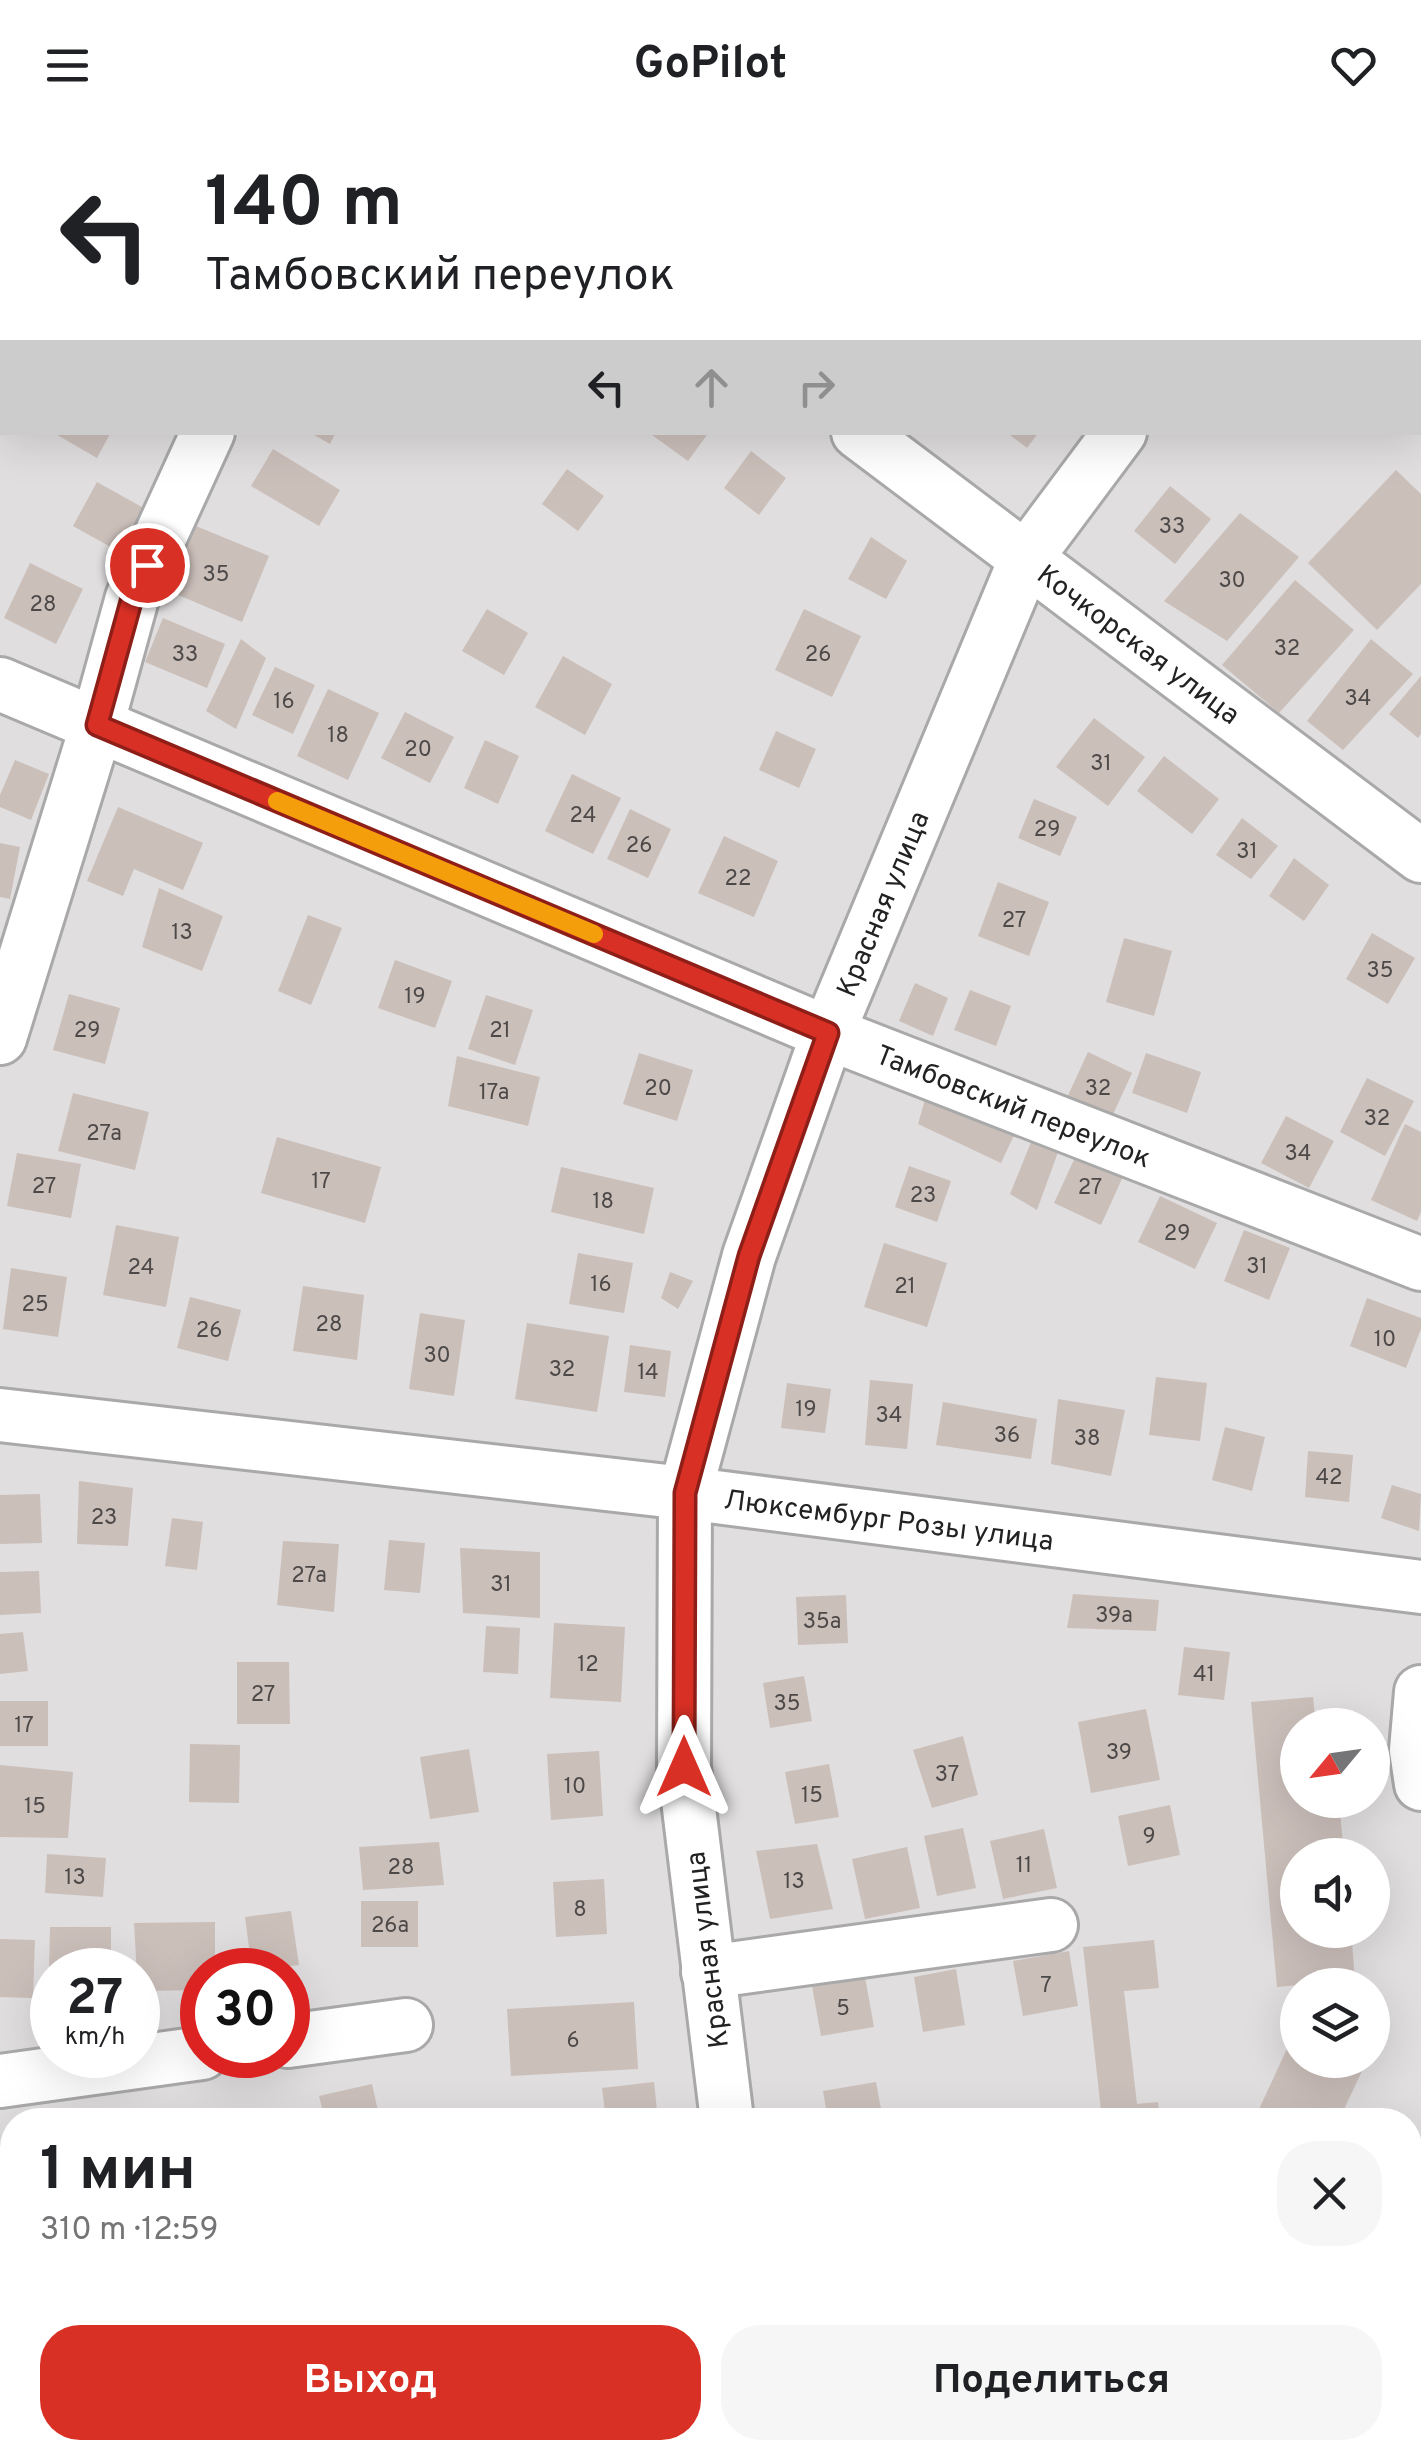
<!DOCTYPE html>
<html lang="ru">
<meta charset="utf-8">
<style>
body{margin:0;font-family:Overpass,sans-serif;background:#f6f6f6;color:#202124;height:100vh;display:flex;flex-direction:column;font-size:38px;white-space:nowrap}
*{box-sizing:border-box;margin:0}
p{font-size:32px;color:#757577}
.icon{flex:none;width:55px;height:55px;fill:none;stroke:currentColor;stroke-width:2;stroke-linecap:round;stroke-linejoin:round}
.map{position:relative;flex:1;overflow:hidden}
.details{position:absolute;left:0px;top:1978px;width:1422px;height:352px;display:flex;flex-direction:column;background:#fff;border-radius:40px 40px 0 0;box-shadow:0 10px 40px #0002}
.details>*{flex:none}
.top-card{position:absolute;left:0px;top:0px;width:1422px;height:305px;box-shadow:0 10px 40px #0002;background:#fff;color:#202124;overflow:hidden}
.needle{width:65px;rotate:241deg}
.fabs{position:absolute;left:1280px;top:1578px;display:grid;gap:20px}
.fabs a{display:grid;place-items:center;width:110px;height:110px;border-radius:50%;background:#fff;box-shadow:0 10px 40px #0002;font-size:50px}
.speed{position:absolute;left:30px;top:1818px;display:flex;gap:20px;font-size:50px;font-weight:700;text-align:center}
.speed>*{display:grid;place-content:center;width:130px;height:130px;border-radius:50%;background:#fff;box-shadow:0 10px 40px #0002;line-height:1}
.speed small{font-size:25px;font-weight:400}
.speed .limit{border:15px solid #d22;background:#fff;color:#111}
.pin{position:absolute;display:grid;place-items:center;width:85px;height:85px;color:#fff;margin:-42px;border:5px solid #fff;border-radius:50%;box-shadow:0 2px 10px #0007}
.me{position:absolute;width:110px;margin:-55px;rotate:0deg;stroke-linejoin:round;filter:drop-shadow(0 0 8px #0008)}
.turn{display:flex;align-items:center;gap:35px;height:210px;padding:0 40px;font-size:45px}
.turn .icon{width:130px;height:130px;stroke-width:2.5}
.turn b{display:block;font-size:70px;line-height:85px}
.lanes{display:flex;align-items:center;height:95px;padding:0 40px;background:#0003;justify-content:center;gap:50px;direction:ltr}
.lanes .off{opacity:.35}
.round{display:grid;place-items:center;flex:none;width:105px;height:105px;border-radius:40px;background:#f6f6f6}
.head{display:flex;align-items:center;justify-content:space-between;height:170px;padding:0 40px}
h1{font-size:60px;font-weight:700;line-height:75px}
.cta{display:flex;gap:20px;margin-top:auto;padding:20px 40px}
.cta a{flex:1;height:115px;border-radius:40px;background:#d93025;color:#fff;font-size:40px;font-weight:700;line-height:115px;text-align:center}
.cta a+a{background:#f6f6f6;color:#202124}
header{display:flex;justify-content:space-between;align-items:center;height:130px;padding:0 40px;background:#fff;font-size:45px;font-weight:700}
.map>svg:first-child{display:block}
.residential{fill:#e0dedf;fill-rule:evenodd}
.building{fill:#cbbfba}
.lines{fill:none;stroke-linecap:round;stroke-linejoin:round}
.minor-casing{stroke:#a9a9a9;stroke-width:58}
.major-casing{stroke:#9f5900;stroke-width:60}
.minor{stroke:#fff;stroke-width:52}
.major{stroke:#ffcca0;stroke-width:55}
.route-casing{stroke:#8d1f18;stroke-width:25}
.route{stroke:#d93025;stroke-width:18}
.slow{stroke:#f59e0b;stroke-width:18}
.labels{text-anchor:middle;stroke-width:10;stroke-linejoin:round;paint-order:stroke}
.number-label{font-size:22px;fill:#4c4948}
.street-label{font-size:28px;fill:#222;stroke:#fff}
</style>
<header><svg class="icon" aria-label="menu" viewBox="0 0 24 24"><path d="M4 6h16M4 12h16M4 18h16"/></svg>GoPilot<svg class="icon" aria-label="heart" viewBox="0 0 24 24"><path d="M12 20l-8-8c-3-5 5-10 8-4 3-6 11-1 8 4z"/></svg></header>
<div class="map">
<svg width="1421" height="2329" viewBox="0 0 1421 2329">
<rect width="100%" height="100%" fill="#f3eee8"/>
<path class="residential" d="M0,0h1421v2329h-1421zM2,2h1418v300h-1418zM1298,1595h74v75h-74zM1298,1725h74v75h-74zM52,1840h86v85h-86zM202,1840h86v85h-86zM1298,1855h74v75h-74zM12,1990h1398v328h-1398z"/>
<g class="building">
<polygon points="52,302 111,302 97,328"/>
<polygon points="309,302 336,302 330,314"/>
<polygon points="654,302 709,302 688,331 652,305"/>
<polygon points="1006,302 1039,302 1027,318"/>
<polygon points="273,319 340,360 319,396 251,356"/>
<polygon points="751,321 786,348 759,385 724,358"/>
<polygon points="567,339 604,366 578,401 542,374"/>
<polygon points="1396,340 1421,364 1421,454 1377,500 1308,433"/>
<polygon points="97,352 149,381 125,425 73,396"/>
<polygon points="1170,356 1211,389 1175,434 1134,401"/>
<polygon points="1240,383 1299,427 1227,511 1164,471"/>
<polygon points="191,394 269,426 242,492 164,459"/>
<polygon points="871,407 907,431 886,469 848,449"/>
<polygon points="30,433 83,459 56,514 4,488"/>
<polygon points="1295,450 1354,500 1279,583 1222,535"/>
<polygon points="487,479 528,503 504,545 462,521"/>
<polygon points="804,479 861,506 832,567 775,540"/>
<polygon points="163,488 225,514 207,558 145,532"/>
<polygon points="241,509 266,528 236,599 206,581"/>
<polygon points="1371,509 1413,544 1343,620 1307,591"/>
<polygon points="563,526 612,554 585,605 535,577"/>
<polygon points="275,537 315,555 293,604 252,585"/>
<polygon points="1421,546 1421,604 1418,608 1389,584"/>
<polygon points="328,559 379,583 348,650 297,626"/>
<polygon points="405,582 454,607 430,653 381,628"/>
<polygon points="1094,588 1145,627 1108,676 1056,637"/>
<polygon points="776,601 816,619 799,658 759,640"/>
<polygon points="485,610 519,626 498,674 464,658"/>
<polygon points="1164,626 1219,669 1192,704 1137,661"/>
<polygon points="15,630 49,644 31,690 0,677 0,665"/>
<polygon points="572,644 621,668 593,724 545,701"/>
<polygon points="1034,669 1077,687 1060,726 1018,708"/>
<polygon points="118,677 203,713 183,760 134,739 123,766 87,751"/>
<polygon points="630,679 671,699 648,748 607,729"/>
<polygon points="1242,688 1278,716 1251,749 1216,725"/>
<polygon points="724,706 778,731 754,787 698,763"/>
<polygon points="0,713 20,717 10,769 0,767"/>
<polygon points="1294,728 1329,755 1304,791 1269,766"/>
<polygon points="998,752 1049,772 1029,826 978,806"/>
<polygon points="159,758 223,786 202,841 142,817"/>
<polygon points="308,785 342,798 311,875 278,861"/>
<polygon points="1372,803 1415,828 1388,874 1346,849"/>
<polygon points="1124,808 1172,821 1154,886 1106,872"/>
<polygon points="395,830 452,851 435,898 378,878"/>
<polygon points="915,853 948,868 933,906 899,891"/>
<polygon points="970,860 1011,876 996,916 954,900"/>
<polygon points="69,864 120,878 105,934 53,920"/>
<polygon points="486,865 533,880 515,935 468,919"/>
<polygon points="1088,922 1132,943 1109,993 1065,972"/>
<polygon points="639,923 693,940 677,991 623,974"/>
<polygon points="1146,923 1201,942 1187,983 1132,963"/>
<polygon points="457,926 540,947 528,996 448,976"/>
<polygon points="1367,948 1414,971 1385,1026 1340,1002"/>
<polygon points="928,959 1019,995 1001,1033 918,994"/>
<polygon points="73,963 149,982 135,1040 58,1021"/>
<polygon points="1286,986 1334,1011 1309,1058 1261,1033"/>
<polygon points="1405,994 1421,1002 1421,1082 1417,1091 1371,1070"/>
<polygon points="1036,1000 1061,1014 1037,1080 1010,1064"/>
<polygon points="277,1007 381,1037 365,1093 261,1063"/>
<polygon points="1079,1019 1126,1040 1101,1095 1054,1073"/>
<polygon points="17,1023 81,1034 71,1088 7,1076"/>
<polygon points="909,1036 951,1051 937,1092 895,1077"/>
<polygon points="561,1037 654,1058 644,1104 551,1082"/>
<polygon points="1160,1066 1217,1093 1195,1139 1138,1112"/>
<polygon points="116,1095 179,1107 166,1177 103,1165"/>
<polygon points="1244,1100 1290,1118 1269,1170 1224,1151"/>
<polygon points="884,1113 947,1133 927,1197 864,1177"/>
<polygon points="578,1123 633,1133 624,1183 569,1174"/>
<polygon points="11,1138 67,1147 58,1207 3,1199"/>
<polygon points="670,1142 693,1151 678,1179 661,1168"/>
<polygon points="303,1156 364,1165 357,1230 293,1221"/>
<polygon points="190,1167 241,1180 228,1231 177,1218"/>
<polygon points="1367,1168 1421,1188 1421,1199 1406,1238 1350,1216"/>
<polygon points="420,1183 465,1190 454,1266 409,1259"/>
<polygon points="527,1193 609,1206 597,1282 515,1269"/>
<polygon points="630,1215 671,1221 665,1267 624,1262"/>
<polygon points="1156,1247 1207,1253 1200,1311 1149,1305"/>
<polygon points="870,1250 913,1254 907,1319 865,1315"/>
<polygon points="787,1253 831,1259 825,1303 781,1298"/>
<polygon points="1058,1269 1125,1280 1111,1346 1051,1334"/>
<polygon points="943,1272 1037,1289 1031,1329 936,1315"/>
<polygon points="1225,1297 1265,1307 1252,1361 1212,1350"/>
<polygon points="1308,1321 1353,1325 1349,1372 1305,1367"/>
<polygon points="79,1351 133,1358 128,1416 77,1414"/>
<polygon points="1392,1355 1421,1364 1419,1401 1381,1388"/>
<polygon points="40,1364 42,1413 0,1414 0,1365"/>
<polygon points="172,1388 203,1392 197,1440 165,1436"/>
<polygon points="389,1410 425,1413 420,1463 384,1460"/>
<polygon points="283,1411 339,1414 334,1482 277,1475"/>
<polygon points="460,1418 540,1422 540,1488 463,1483"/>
<polygon points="39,1441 41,1483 0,1485 0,1442"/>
<polygon points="1073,1464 1159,1470 1156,1501 1067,1498"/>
<polygon points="846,1465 848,1513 798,1515 796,1467"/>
<polygon points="554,1493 625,1497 621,1572 550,1568"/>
<polygon points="486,1496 520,1498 518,1544 483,1542"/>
<polygon points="23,1502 28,1541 0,1544 0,1504"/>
<polygon points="1184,1517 1230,1522 1224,1570 1178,1565"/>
<polygon points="237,1532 289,1532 290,1594 237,1594"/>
<polygon points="804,1546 812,1591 770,1598 763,1553"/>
<polygon points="1313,1567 1316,1595 1298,1595 1298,1670 1323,1670 1324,1682 1340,1681 1344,1725 1298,1725 1298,1800 1351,1800 1355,1850 1277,1857 1251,1572"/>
<rect x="0" y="1571" width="48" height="45"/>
<polygon points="1146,1579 1160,1650 1091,1663 1078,1592"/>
<polygon points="963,1606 978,1665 932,1678 913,1620"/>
<polygon points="190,1614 240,1615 239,1673 189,1672"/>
<polygon points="469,1619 479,1682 430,1689 420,1627"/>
<polygon points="599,1621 603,1686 551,1690 547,1624"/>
<polygon points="829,1634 839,1687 795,1694 785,1642"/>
<polygon points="0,1635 73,1642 68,1708 0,1707"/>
<polygon points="1170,1675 1180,1725 1128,1736 1118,1686"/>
<polygon points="963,1698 976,1758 937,1766 924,1706"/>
<polygon points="1044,1699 1057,1758 1003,1769 990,1711"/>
<polygon points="439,1712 444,1755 363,1760 359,1717"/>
<polygon points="817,1714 833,1779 770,1789 756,1721"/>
<polygon points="907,1717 920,1778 865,1789 852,1729"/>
<polygon points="47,1724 106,1728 103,1767 45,1763"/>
<polygon points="604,1749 607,1804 556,1807 553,1752"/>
<rect x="361" y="1771" width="57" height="46"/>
<polygon points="291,1781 299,1835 252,1840 245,1787"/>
<polygon points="215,1792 215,1840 202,1840 202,1860 138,1861 134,1793"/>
<polygon points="50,1797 111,1797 111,1840 49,1840"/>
<polygon points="0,1809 35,1810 33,1868 0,1867"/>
<polygon points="1154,1810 1159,1858 1124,1861 1137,1974 1158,1972 1160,1990 1102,1990 1083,1817"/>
<polygon points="1069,1821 1078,1876 1023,1886 1013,1831"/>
<polygon points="956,1839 965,1895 923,1902 914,1847"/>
<polygon points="865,1847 874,1897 821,1906 812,1856"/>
<polygon points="634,1872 638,1939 511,1946 507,1879"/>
<polygon points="1291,1910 1298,1913 1298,1930 1337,1930 1362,1941 1339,1990 1254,1990"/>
<polygon points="654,1952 658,1990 606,1990 602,1958"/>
<polygon points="876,1952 883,1990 828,1990 823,1961"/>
<polygon points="372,1954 380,1990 325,1990 319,1966"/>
<polygon points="1410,2221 1420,2247 1410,2251"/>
<polygon points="278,2318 312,2318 316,2329 281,2329"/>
<polygon points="456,2318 513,2318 517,2329 459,2329"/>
<polygon points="552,2318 601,2318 606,2329 558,2329"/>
<polygon points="1081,2318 1103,2318 1110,2329 1072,2329 1069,2323"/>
<polygon points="1197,2318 1205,2329 1184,2329"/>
<polygon points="1235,2318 1281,2318 1284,2324 1270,2329 1240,2329"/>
</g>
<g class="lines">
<defs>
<g id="minor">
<polyline points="452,0 455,2"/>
<polyline points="369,2 370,0"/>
<polyline points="1365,2 1373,0"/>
<polyline points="0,143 2,144"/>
<path id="s1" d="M858,302l563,424"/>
<path id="s2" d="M0,554l828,349 593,231"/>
<polyline points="0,908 97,595 132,468 208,302"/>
<path id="s3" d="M0,1285l685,78 736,94"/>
<polyline points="1421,1562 1416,1620 1421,1654"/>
<polyline points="708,1842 1051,1795"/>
<polyline points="288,1911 406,1895"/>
<polyline points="0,1951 202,1923"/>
<path id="s4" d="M727,1990l-43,-353 1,-274 64,-237 79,-223 198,-475 94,-126"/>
<polyline points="0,2273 15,2329"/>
</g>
<g id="major">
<polyline points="1410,2069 1421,2065"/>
<polyline points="814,2329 839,2318"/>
</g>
</defs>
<use href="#minor" class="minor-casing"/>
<use href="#major" class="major-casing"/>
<use href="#minor" class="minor"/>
<use href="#major" class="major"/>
</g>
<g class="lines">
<defs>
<polyline id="route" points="147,435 132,468 97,595 828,903 749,1126 685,1363 684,1637"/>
</defs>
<use href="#route" class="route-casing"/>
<use href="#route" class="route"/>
<polyline class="slow" points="277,671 594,804"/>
</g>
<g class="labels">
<g class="number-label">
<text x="1172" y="403">33</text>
<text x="216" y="451">35</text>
<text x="1232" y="457">30</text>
<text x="43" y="481">28</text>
<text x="1287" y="525">32</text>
<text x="185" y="531">33</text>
<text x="818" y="531">26</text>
<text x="1358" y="575">34</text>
<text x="284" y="578">16</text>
<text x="338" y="612">18</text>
<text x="418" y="626">20</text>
<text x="1101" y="640">31</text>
<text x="583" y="692">24</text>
<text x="1047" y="706">29</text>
<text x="639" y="722">26</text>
<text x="1247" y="728">31</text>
<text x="738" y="755">22</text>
<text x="1014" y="797">27</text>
<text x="182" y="809">13</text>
<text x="1380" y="847">35</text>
<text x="415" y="873">19</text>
<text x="87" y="907">29</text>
<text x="500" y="907">21</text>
<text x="658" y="965">20</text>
<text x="1098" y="965">32</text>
<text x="494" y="969">17a</text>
<text x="1377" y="995">32</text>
<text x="104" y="1010">27a</text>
<text x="1298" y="1030">34</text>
<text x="321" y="1058">17</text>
<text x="44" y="1063">27</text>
<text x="1090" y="1064">27</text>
<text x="923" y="1072">23</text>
<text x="603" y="1078">18</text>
<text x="1177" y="1110">29</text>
<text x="1257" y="1143">31</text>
<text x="141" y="1144">24</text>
<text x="601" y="1161">16</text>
<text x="905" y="1163">21</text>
<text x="35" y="1181">25</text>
<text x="329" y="1201">28</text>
<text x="209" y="1207">26</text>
<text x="1385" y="1216">10</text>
<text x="437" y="1232">30</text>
<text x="562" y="1246">32</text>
<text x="648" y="1249">14</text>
<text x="806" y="1286">19</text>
<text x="889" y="1292">34</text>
<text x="1007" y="1312">36</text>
<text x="1087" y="1315">38</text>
<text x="1329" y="1354">42</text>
<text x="104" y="1394">23</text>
<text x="309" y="1452">27a</text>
<text x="501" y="1461">31</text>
<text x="1114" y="1492">39a</text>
<text x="822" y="1498">35a</text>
<text x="588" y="1541">12</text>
<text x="1204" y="1551">41</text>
<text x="263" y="1571">27</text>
<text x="787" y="1580">35</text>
<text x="24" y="1602">17</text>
<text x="1119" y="1629">39</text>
<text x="947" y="1651">37</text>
<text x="575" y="1663">10</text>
<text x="812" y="1672">15</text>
<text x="35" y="1683">15</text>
<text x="1149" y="1713">9</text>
<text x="1024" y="1742">11</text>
<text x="401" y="1744">28</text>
<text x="75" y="1754">13</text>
<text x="794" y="1758">13</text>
<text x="580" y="1786">8</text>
<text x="390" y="1802">26a</text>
<text x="1046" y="1862">7</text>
<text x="843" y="1885">5</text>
<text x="573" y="1917">6</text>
</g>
<g class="street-label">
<text dy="10" stroke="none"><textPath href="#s1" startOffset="352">Кочкорская улица</textPath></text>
<text dy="10" stroke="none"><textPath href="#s4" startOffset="1252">Красная улица</textPath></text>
<text dy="10" stroke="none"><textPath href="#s2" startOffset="1098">Тамбовский переулок</textPath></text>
<text dy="10" stroke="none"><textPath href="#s3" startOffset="895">Люксембург Розы улица</textPath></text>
<text transform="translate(706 1820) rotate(-97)" y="10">Красная улица</text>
</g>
</g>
</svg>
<div class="fabs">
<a><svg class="needle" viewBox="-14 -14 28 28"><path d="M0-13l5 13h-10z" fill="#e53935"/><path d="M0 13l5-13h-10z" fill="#757577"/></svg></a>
<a><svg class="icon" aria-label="sound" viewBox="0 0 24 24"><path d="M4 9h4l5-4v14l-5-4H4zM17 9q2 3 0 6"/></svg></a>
<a><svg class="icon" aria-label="layers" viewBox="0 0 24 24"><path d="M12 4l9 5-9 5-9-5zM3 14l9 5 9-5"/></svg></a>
</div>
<div class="speed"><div>27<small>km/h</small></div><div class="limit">30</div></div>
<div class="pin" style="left:147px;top:435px;background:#d93025"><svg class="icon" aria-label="arrive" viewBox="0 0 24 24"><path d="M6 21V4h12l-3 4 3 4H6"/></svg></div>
<svg class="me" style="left:684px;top:1637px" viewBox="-20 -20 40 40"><path d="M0-17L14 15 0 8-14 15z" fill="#d93025" stroke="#fff" stroke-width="4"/></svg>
<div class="top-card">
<div class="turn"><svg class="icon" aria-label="left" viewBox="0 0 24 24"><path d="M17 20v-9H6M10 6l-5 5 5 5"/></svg><div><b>140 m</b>Тамбовский переулок</div></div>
<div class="lanes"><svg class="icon" aria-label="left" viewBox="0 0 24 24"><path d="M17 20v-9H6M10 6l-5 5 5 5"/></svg><svg class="icon off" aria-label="ahead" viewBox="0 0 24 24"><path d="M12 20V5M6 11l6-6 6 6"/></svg><svg class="icon off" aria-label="right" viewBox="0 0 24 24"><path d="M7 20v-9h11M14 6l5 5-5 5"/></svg></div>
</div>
<section class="details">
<div class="head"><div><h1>1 мин</h1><p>310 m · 12:59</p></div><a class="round"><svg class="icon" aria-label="close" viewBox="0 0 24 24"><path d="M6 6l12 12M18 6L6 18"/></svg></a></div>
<div class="cta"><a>Выход</a><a>Поделиться</a></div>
</section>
</div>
